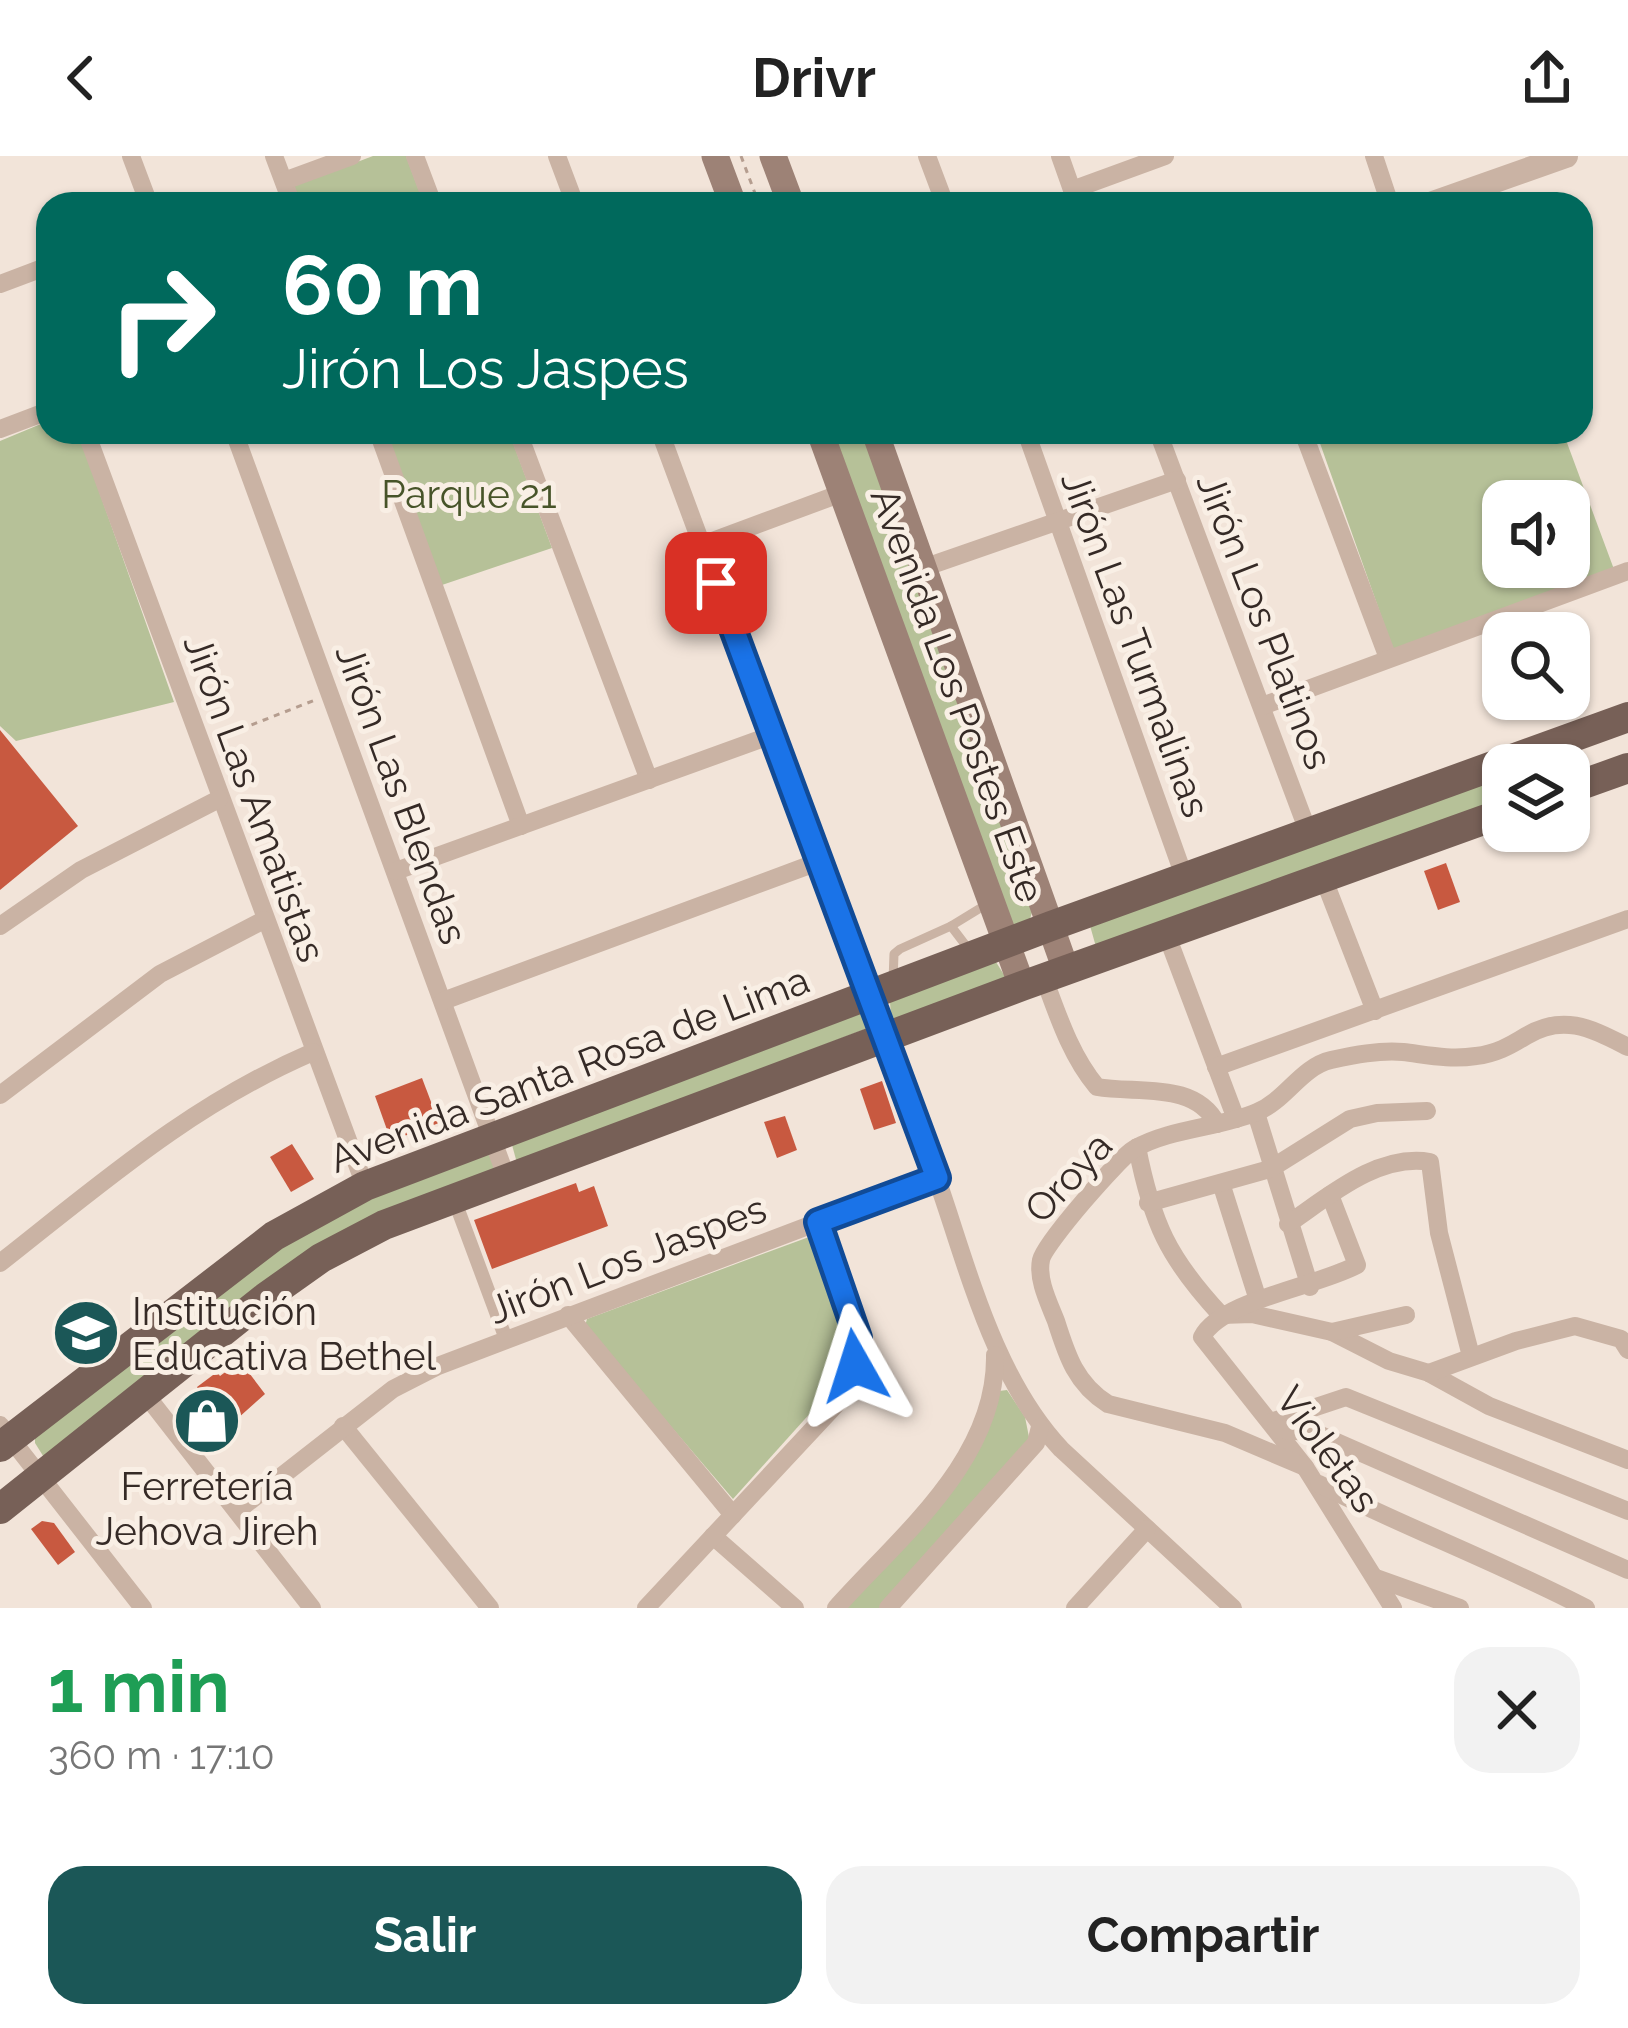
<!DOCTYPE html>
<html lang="es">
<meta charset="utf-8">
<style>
body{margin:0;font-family:Raleway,sans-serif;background:#f2f2f2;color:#222;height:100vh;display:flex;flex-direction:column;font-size:45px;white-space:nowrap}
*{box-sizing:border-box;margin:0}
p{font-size:39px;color:#767676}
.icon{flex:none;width:66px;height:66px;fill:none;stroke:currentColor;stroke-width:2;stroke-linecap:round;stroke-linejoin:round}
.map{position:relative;height:1452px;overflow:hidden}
.details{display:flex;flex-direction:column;background:#fff;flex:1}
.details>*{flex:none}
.top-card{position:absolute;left:36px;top:36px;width:1557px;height:252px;border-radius:36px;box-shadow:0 3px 9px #0004;background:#00695c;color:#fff;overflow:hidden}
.tools{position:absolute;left:1482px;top:324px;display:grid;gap:24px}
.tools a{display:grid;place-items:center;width:108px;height:108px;border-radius:24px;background:#fff;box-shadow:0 3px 9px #0004;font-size:60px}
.pin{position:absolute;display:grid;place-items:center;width:102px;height:102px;color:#fff;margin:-51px;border-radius:24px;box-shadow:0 6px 18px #0006}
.me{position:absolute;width:132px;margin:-66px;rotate:354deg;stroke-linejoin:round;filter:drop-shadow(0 0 9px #0008)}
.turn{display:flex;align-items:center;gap:42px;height:252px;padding:0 48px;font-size:54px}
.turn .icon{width:156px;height:156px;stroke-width:2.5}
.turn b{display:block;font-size:84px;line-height:102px}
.round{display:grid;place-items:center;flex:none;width:126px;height:126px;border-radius:36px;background:#f2f2f2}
.headline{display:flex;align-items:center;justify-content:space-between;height:204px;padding:0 48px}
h1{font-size:72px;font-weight:700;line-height:90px;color:#1e9e55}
.button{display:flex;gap:24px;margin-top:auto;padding:24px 48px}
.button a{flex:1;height:138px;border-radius:36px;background:#1b5757;color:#fff;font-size:48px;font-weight:700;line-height:138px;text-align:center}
.button a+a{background:#f2f2f2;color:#222}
header{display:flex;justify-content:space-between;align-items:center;height:156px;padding:0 48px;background:#fff;font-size:54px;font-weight:700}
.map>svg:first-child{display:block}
.green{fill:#b6c198;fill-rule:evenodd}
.building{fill:#c85940}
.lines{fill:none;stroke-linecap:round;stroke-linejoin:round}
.path{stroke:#b59d8f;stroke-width:3;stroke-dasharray:6 6;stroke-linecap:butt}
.service{stroke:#cab3a4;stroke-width:9}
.pedestrian{stroke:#cab3a4;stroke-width:14}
.minor{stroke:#cab3a4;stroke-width:18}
.tertiary{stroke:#cab3a4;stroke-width:24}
.secondary{stroke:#9d8276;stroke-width:27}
.primary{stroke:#776057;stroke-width:30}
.route-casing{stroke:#114b97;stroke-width:30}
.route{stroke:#1a73e8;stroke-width:21}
.labels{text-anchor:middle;stroke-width:10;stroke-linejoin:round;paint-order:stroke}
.park-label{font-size:39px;fill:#475429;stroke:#f9efe5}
.street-label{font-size:39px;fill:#352a26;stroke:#f9efe5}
.poi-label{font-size:39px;fill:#352a26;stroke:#f9efe5;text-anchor:start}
</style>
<header><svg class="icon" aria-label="back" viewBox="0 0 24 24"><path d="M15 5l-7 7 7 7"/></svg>Drivr<svg class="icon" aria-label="share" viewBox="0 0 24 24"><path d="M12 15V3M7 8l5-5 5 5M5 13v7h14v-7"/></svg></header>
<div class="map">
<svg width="1628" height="1452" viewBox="0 0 1628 1452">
<rect width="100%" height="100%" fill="#f2e4d9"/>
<g class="green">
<polygon points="373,0 406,0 424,48 298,48 291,31"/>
<polygon points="48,265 48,276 78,276 174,546 16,585 0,570 0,285"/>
<polygon points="382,276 509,276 552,392 439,430"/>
<polygon points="833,276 863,276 1033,753 1030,763 1014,770 1007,767"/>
<path d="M1316,276h247l52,140 -221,80zM1503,345h66v66h-66z"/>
<polygon points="1503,616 1503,650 1096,791 1089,766"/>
<polygon points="996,806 1006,822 901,868 891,860 890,846"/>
<polygon points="867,855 873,870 517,1007 512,989"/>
<polygon points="484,992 492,999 496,1014 391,1058 45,1303 35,1287 35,1277 309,1067"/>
<polygon points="809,1081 839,1151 844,1184 843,1209 831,1234 733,1343 585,1170 587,1163"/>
<polygon points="1007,1234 1025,1261 1030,1286 881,1452 843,1452 959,1323 999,1235"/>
</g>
<g class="building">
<polygon points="0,574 78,670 0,734"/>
<polygon points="1446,707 1460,746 1438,754 1424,715"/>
<polygon points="422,922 439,967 391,985 375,940"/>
<polygon points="882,925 896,967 874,974 860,933"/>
<polygon points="785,960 797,994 777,1002 764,966"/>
<polygon points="292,988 314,1023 291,1036 270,1001"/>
<polygon points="576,1027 579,1036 594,1030 608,1070 492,1113 474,1064"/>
<polygon points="240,1205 265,1238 209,1288 185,1257 188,1246 200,1236 197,1231 217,1216 220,1220"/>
<polygon points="42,1365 54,1367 75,1396 58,1409 31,1373"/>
</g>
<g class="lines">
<g class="path">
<polyline points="741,0 759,48"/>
<polyline points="218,582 315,544"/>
</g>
<g class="service">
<polyline points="951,770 970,795"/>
<polyline points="893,825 894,798 900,793 951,770 987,748"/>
</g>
<polyline class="pedestrian" points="454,1043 506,1183"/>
<g class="minor">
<polyline points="131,0 149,48"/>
<polyline points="274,0 292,48"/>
<polyline points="415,0 433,48"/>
<polyline points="557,0 575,48"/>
<polyline points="927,0 945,48"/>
<polyline points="1060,0 1077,48"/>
<polyline points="1374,0 1390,48"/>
<polyline points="284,25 352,0"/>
<polyline points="1072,34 1165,0"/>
<polyline points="0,128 48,110"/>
<polyline points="0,273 48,255"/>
<polyline points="86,276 365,1030"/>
<polyline points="234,276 507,1023"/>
<polyline points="378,276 521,670"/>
<polyline points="518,276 649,624"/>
<path d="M660,276c88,237 175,474 264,711 39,101 62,226 137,306l172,159"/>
<polyline points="1026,276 1185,723"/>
<polyline points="1158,276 1309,678"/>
<polyline points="1303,276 1388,502"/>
<polyline points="702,389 842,337"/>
<polyline points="923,412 1177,324"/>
<polyline points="1262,550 1628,415"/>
<polyline points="396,715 772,579"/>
<polyline points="1323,721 1375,855"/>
<polyline points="0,770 81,714 219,643"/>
<polyline points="1166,777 1236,963"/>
<path d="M1044,822c14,38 27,78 53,109 41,7 98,-6 120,37"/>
<polyline points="443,845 818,706"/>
<polyline points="1216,911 1628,763"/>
<polyline points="0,939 160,818 264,764"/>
<polyline points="1256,957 1310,1131"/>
<path d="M1137,991c15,76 31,111 84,168l31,-1 80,18 57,29 40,12 60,33 139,54"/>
<polyline points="1221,1027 1258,1144"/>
<path d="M1330,1039l27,70c-41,22 -136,35 -155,72l103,130 88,141"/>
<polyline points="1148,1047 1270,1013 1350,963 1377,957 1427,955"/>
<path d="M1288,1068c40,-27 90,-71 142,-62l9,71 32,123"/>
<path d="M0,1107c103,-81 192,-159 313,-211"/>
<polyline points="568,1159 733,1359"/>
<polyline points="1332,1176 1406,1159"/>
<polyline points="1429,1217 1516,1185 1575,1170 1621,1183 1628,1194"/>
<polyline points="146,1239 312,1452"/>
<polyline points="1271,1266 1346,1241 1628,1355"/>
<polyline points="0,1269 143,1452"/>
<polyline points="343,1270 490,1452"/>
<polyline points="1276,1273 1316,1277 1628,1414"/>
<path d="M1305,1311l-80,-34 -117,-29c-32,-20 -41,-48 -52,-83 -7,-18 -19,-41 -15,-61 3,-16 79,-103 93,-111 37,-21 85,-21 123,-37 29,-12 44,-45 74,-52 23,-5 48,-10 72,-8 25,3 47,8 73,4 19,-2 34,-10 50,-20 38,-23 66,-7 102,11"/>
<path d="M1319,1328c88,44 180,79 267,124"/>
<polyline points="237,1355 393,1233 438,1210 937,1021"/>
<polyline points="713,1380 795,1452"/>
<polyline points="1376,1422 1460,1452"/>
<polyline points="646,1452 842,1242 855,1210 858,1182 817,1066"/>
<path d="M836,1452c64,-72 161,-148 159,-253"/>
<polyline points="888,1452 1036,1287 1040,1271"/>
<polyline points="1075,1452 1147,1373"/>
</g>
<polyline class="tertiary" points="1430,48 1566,0"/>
<g class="secondary">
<polyline points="715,0 733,48"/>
<polyline points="773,0 791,48"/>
<polyline points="820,276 1022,830"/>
<polyline points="875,276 1066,814"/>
</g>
<g class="primary">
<polyline points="1569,633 1628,612"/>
<polyline points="0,1291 274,1080 365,1030 1051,770 1628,561"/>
<polyline points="0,1353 266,1141 321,1102 384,1069 1022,830 1503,657"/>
</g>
</g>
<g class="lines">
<defs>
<polyline id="route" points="716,427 937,1022 818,1066 858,1182 855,1210"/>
</defs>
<use href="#route" class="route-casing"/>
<use href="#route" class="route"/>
</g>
<defs>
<symbol id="school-disc" viewBox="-11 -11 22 22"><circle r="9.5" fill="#1b5757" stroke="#f9efe5"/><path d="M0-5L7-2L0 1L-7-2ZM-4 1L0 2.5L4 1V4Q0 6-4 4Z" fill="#fff"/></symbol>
<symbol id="shop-disc" viewBox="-11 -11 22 22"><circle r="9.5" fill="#1b5757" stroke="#f9efe5"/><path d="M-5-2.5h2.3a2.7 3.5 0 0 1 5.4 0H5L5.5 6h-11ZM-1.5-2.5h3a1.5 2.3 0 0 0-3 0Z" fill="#fff"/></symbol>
</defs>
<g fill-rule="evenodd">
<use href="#school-disc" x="48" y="1139" width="76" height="76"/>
<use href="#shop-disc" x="169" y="1227" width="76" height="76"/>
</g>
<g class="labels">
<g class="park-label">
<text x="469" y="352">Parque 21</text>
</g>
<g class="street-label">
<text transform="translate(1265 465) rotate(69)" y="14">Jirón Los Platinos</text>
<text transform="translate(1136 488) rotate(70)" y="14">Jirón Las Turmalinas</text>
<text transform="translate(958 539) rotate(70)" y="14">Avenida Los Postes Este</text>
<text transform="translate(402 638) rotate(70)" y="14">Jirón Las Blendas</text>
<text transform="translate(255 642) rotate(70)" y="14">Jirón Las Amatistas</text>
<text transform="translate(569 913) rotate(-21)" y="14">Avenida Santa Rosa de Lima</text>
<text transform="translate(1068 1021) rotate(-47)" y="14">Oroya</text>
<text transform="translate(627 1103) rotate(-21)" y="14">Jirón Los Jaspes</text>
<text transform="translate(1328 1293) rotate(54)" y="14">Violetas</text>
</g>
<g class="poi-label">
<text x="132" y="1169">Institución<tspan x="132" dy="45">Educativa Bethel</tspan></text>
<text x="207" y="1344" text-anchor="middle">Ferretería<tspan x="207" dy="45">Jehova Jireh</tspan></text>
</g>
</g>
</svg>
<div class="tools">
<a><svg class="icon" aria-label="sound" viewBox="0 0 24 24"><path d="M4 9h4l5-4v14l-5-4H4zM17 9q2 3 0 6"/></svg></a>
<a><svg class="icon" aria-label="search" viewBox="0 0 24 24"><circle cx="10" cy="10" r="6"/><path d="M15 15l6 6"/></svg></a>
<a><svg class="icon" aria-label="layers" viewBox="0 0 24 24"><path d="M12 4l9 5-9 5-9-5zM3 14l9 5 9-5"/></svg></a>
</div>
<div class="pin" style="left:716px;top:427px;background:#d93025"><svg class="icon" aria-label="arrive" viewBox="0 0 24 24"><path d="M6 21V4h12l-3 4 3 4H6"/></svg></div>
<svg class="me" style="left:855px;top:1210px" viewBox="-20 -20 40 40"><path d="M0-17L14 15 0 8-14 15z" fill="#1a73e8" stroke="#fff" stroke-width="4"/></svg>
<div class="top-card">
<div class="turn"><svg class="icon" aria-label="right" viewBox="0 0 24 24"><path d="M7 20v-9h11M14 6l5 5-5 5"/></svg><div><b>60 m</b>Jirón Los Jaspes</div></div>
</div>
</div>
<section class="details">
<div class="headline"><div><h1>1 min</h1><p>360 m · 17:10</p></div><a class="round"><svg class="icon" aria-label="close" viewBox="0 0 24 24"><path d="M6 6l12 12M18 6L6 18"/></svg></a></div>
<div class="button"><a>Salir</a><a>Compartir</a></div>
</section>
